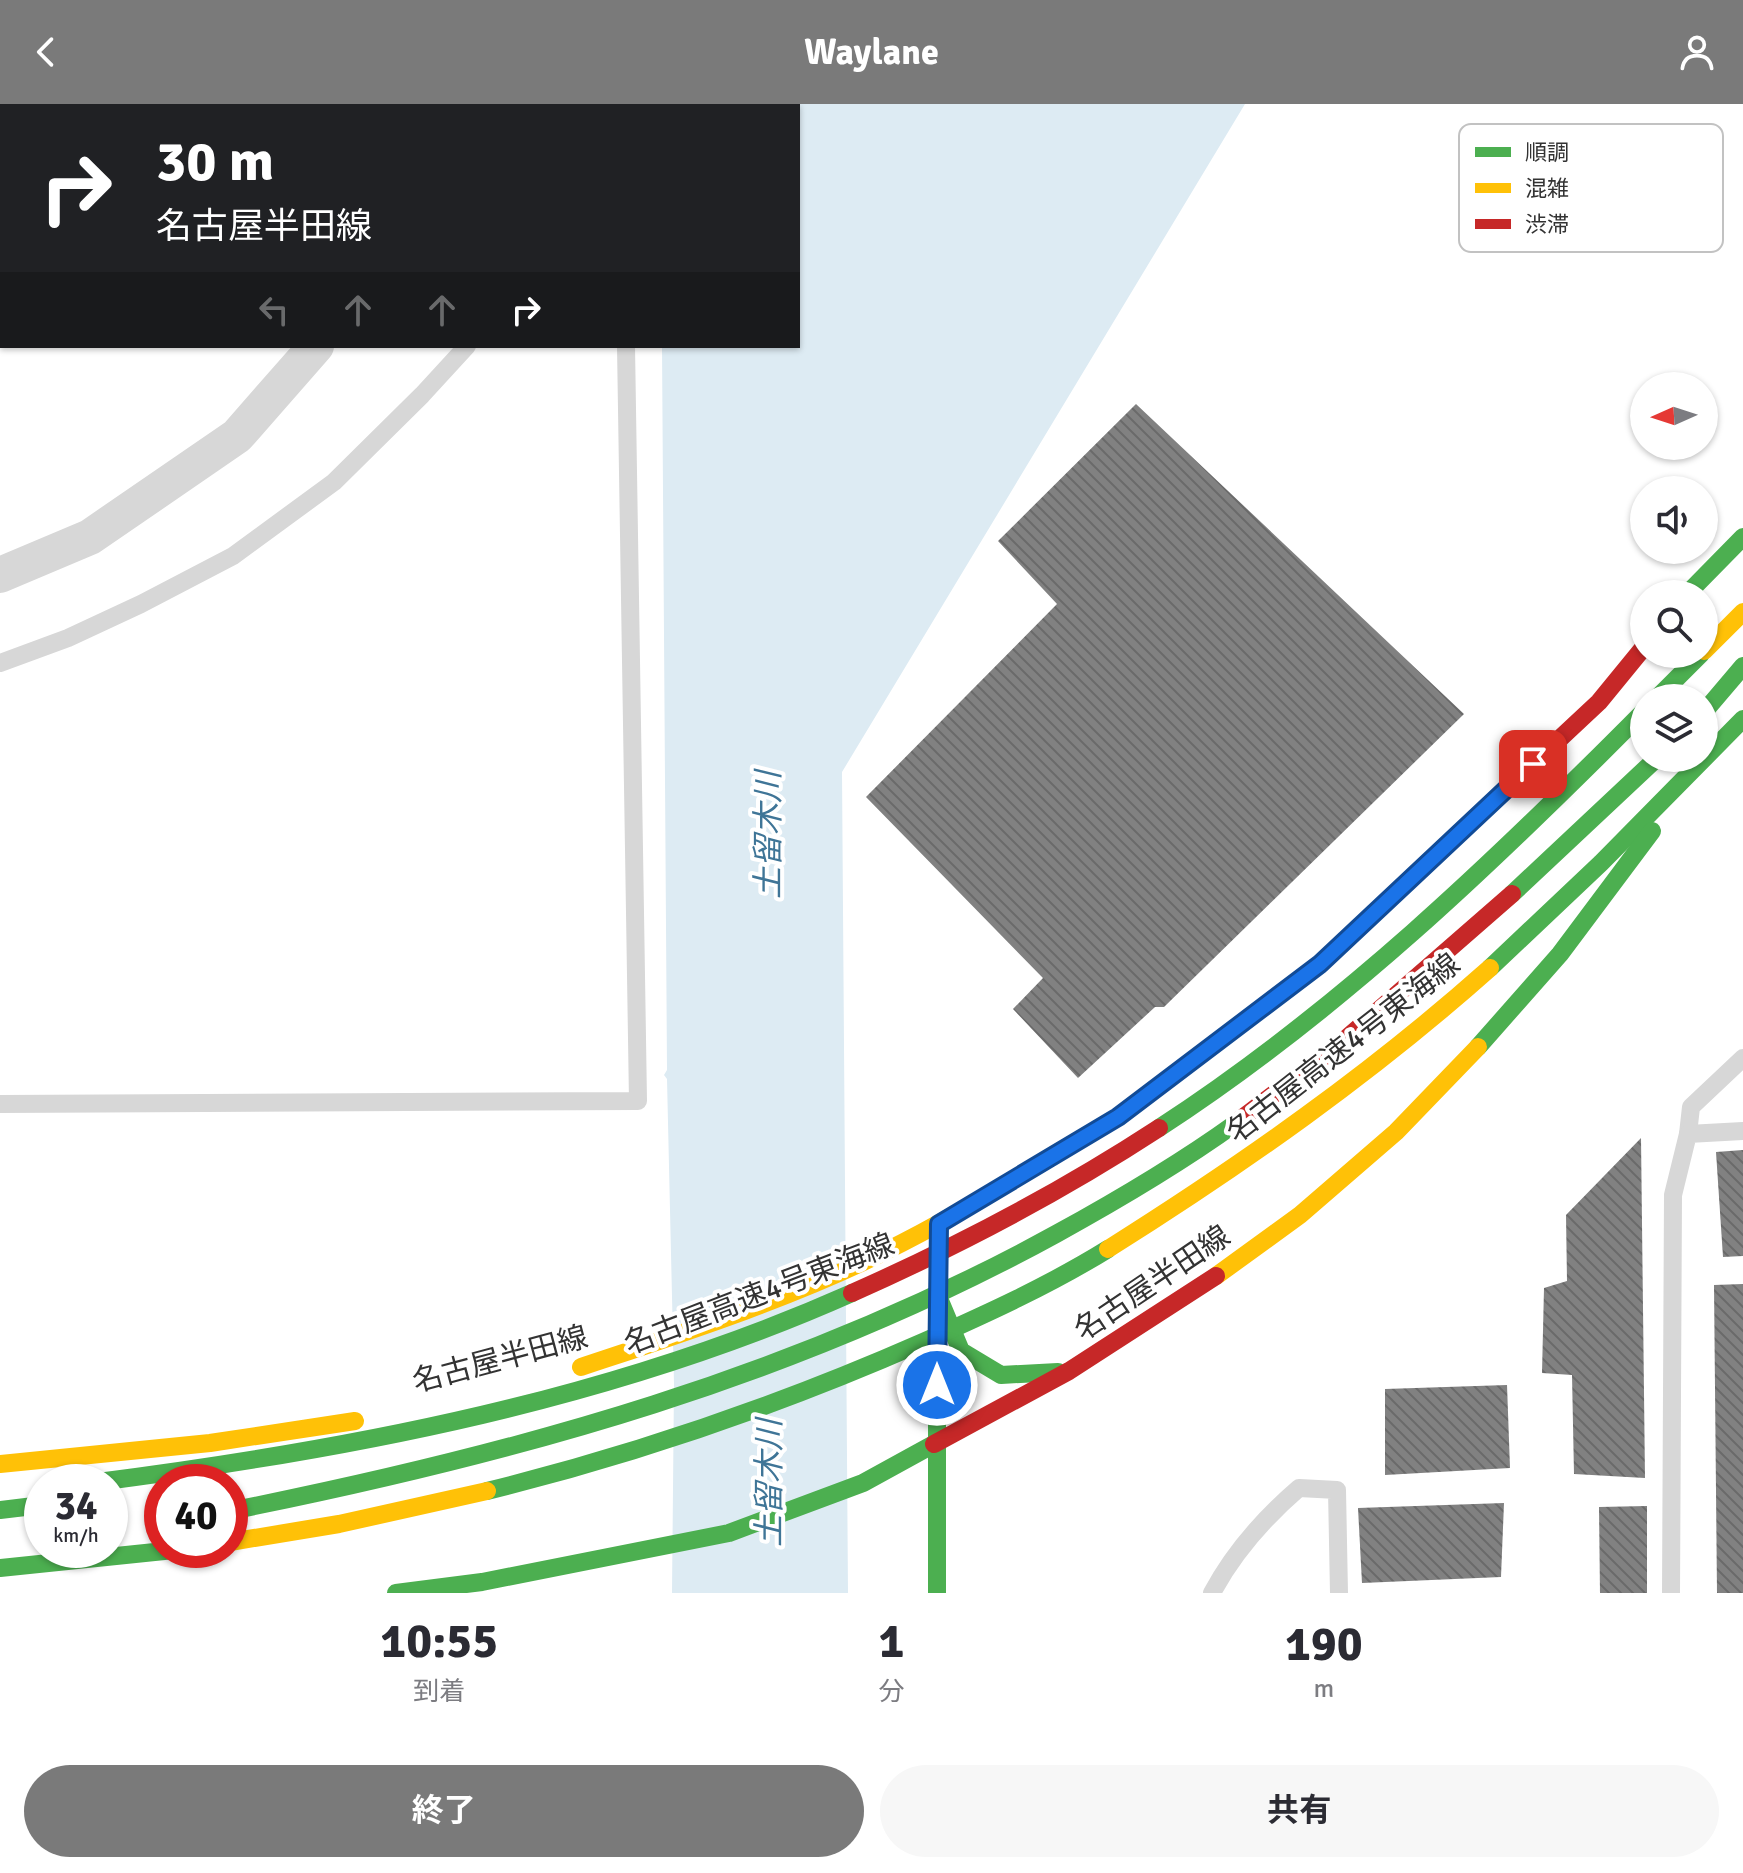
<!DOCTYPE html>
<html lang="ja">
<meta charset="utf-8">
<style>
body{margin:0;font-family:Signika,"Noto Sans JP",sans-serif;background:#f7f7f7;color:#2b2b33;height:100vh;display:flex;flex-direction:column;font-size:30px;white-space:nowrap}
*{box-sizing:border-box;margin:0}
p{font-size:26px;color:#7c7c81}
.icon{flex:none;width:44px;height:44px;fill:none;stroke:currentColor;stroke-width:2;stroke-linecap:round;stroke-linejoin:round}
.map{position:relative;height:1489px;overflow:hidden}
.sheet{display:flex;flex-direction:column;background:#fff;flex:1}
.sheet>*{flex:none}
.hud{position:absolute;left:0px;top:0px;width:800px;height:244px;box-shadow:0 2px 6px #0004;background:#202124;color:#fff;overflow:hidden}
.needle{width:52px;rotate:267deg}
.tools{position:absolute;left:1630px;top:268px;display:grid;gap:16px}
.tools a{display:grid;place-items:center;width:88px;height:88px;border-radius:50%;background:#fff;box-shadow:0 2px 6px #0004;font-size:40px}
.speed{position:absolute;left:24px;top:1360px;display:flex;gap:16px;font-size:40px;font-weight:700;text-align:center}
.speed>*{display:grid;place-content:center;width:104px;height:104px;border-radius:50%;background:#fff;box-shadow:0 2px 6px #0004;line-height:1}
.speed small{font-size:20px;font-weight:400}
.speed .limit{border:12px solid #d22;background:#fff;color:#111}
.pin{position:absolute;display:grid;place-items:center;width:68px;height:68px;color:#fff;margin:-34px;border-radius:16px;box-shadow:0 4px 12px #0006}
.me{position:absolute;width:88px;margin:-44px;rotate:0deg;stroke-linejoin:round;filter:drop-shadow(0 0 6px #0008)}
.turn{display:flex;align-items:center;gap:28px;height:168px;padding:0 24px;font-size:36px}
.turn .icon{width:104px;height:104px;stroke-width:2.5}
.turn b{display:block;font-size:56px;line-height:68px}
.lanes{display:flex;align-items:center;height:76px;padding:0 24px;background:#0003;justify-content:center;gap:40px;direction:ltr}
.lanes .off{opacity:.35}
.eta{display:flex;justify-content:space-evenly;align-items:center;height:136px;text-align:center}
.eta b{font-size:48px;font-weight:700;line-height:56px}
.button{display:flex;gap:16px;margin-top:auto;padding:16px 24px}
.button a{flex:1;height:92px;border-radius:48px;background:#7a7a7a;color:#fff;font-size:32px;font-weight:700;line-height:92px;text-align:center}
.button a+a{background:#f7f7f7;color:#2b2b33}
header{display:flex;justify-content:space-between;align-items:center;height:104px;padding:0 24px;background:#7a7a7a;color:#fff;font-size:36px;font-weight:700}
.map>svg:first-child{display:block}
.water{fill:#ddebf3}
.building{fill:url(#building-back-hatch)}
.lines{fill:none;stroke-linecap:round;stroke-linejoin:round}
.lane{stroke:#d7d7d7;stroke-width:18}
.street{stroke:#d7d7d7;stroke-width:36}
.fast{stroke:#4caf50;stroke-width:18}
.slow{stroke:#ffc107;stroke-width:18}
.jam{stroke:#c62828;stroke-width:18}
.route-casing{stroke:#114b97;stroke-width:20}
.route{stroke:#1a73e8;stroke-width:14}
.labels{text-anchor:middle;stroke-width:8;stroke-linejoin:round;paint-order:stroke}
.street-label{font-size:30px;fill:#333;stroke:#fff}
.water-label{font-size:32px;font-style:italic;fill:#3f7597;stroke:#fff}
.key{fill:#fff;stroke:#c2c2c2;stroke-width:2}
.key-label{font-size:22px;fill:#333}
</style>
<header><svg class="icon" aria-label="back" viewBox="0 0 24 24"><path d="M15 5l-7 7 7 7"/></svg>Waylane<svg class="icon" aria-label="person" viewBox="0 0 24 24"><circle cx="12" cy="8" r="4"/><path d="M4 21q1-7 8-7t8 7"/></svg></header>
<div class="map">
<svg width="1743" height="1489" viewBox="0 0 1743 1489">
<defs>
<pattern id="building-back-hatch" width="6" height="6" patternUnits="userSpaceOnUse" patternTransform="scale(2)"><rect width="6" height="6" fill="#818181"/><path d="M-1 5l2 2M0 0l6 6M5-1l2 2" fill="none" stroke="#6a6a6a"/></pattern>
</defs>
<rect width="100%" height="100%" fill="#fff"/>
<polygon class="water" points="661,0 1245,0 842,668 848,1489 672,1489 674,1280 667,975 664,971 667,966 662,242 798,242 798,2 661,2"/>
<g class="building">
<polygon points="1136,300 1464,610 1164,903 1155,903 1078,974 1013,905 1043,874 866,693 1057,500 998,437"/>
<polygon points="1641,1034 1645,1374 1574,1370 1572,1271 1542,1269 1544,1184 1567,1177 1566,1111"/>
<polygon points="1743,1046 1743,1152 1723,1153 1716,1048"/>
<polygon points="1743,1180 1743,1489 1717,1489 1714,1181"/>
<polygon points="1507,1281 1510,1364 1385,1371 1385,1285"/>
<polygon points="1504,1399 1501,1473 1362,1479 1358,1404"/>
<polygon points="1647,1402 1647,1489 1600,1489 1599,1403"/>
</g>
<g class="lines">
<g class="lane">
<polyline points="0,559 68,534 141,500 233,452 334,378 422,291 467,242"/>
<polyline points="0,1000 638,997 626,242"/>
<polyline points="1688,1030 1691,1003 1743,954"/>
<path d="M1212,1489c22,-41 51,-74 87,-105l38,2 2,103"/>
<polyline points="1671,1489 1673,1091 1688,1030 1743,1027"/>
</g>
<g class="street">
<polyline points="489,2 491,0"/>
<polyline points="0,190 2,190"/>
<polyline points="0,471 90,433 237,332 316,242"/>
</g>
<g class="fast">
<polyline points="1687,490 1743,433"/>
<polyline points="1657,594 1701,550"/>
<polyline points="1704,608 1743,562"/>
<polyline points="1512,790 1657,654"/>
<polyline points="1490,864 1601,759 1743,615"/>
<polyline points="1478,943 1560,850 1652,727"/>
<path d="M1159,1024c180,-117 334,-265 485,-417"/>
<polyline points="1062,1046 1118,1013 1320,860 1491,699"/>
<polyline points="938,1192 961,1247 1001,1271 1058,1268"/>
<polyline points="937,1195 937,1489"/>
<path d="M98,1378c257,-33 516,-83 754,-189"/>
<path d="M487,1387c150,-37 295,-87 436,-149 63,-28 127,-57 185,-93"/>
<polyline points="0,1406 42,1401"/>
<path d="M230,1407c290,-58 565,-134 826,-277 62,-34 123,-70 180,-111"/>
<polyline points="0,1464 174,1446"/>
<polyline points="396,1489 482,1478 729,1429 863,1379 934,1340"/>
</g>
<g class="slow">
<polyline points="1704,547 1743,508"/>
<path d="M1108,1145c135,-85 263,-175 382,-281"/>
<polyline points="1216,1172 1300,1111 1396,1028 1478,943"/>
<path d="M581,1263c102,-34 205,-67 301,-114 62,-30 121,-67 180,-103"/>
<polyline points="0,1360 210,1339 355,1317"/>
<polyline points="230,1438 339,1420 487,1387"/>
</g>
<g class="jam">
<polyline points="1491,699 1599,598 1644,543"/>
<polyline points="1236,1019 1340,940 1512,790"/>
<path d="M852,1189c106,-47 209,-101 307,-165"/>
<polyline points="934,1340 1069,1267 1216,1172"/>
</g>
</g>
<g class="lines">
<defs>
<polyline id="route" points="937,1281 939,1120 1118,1013 1320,860 1533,660"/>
</defs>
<use href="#route" class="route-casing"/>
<use href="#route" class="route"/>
</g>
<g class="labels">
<g class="street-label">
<text transform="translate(1343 944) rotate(-38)" y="10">名古屋高速4号東海線</text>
<text transform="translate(1152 1179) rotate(-34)" y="10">名古屋半田線</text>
<text transform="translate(759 1190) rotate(-21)" y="10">名古屋高速4号東海線</text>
<text transform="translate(500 1255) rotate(-15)" y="10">名古屋半田線</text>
</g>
<g class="water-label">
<text transform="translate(768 731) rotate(-90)" y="11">土留木川</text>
<text transform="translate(769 1379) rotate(-90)" y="11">土留木川</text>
</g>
</g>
<rect x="1459" y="20" width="264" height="128" rx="12" class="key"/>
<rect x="1475" y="43" width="36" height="10" fill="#4caf50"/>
<rect x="1475" y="79" width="36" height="10" fill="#ffc107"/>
<rect x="1475" y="115" width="36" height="10" fill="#c62828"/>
<g class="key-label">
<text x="1525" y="56">順調</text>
<text x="1525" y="92">混雑</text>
<text x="1525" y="128">渋滞</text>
</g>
</svg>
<div class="tools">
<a><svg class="needle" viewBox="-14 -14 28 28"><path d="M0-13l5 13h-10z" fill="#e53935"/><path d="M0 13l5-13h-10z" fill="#7c7c81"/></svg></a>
<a><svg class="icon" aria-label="sound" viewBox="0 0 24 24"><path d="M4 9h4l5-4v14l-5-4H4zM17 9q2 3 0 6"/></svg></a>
<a><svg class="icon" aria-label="search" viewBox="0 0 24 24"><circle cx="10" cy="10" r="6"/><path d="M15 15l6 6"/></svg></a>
<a><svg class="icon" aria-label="layers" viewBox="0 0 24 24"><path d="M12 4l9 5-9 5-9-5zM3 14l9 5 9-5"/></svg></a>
</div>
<div class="speed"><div>34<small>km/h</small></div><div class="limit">40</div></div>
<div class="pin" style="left:1533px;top:660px;background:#d93025"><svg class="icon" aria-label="arrive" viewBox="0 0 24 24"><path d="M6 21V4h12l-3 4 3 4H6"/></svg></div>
<svg class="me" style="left:937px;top:1281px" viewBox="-20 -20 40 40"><circle r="17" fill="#1a73e8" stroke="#fff" stroke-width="3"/><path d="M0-11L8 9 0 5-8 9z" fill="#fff"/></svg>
<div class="hud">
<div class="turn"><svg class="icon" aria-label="right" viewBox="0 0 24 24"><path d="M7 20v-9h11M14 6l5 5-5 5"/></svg><div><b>30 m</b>名古屋半田線</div></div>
<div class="lanes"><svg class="icon off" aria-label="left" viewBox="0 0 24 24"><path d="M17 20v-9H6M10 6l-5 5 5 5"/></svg><svg class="icon off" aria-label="ahead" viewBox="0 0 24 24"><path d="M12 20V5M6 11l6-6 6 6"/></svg><svg class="icon off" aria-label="ahead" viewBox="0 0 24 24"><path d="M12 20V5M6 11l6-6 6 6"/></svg><svg class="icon" aria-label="right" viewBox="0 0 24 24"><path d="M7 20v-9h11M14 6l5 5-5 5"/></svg></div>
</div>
</div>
<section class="sheet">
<div class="eta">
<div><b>10:55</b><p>到着</p></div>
<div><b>1</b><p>分</p></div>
<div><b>190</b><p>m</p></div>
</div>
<div class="button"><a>終了</a><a>共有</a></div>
</section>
